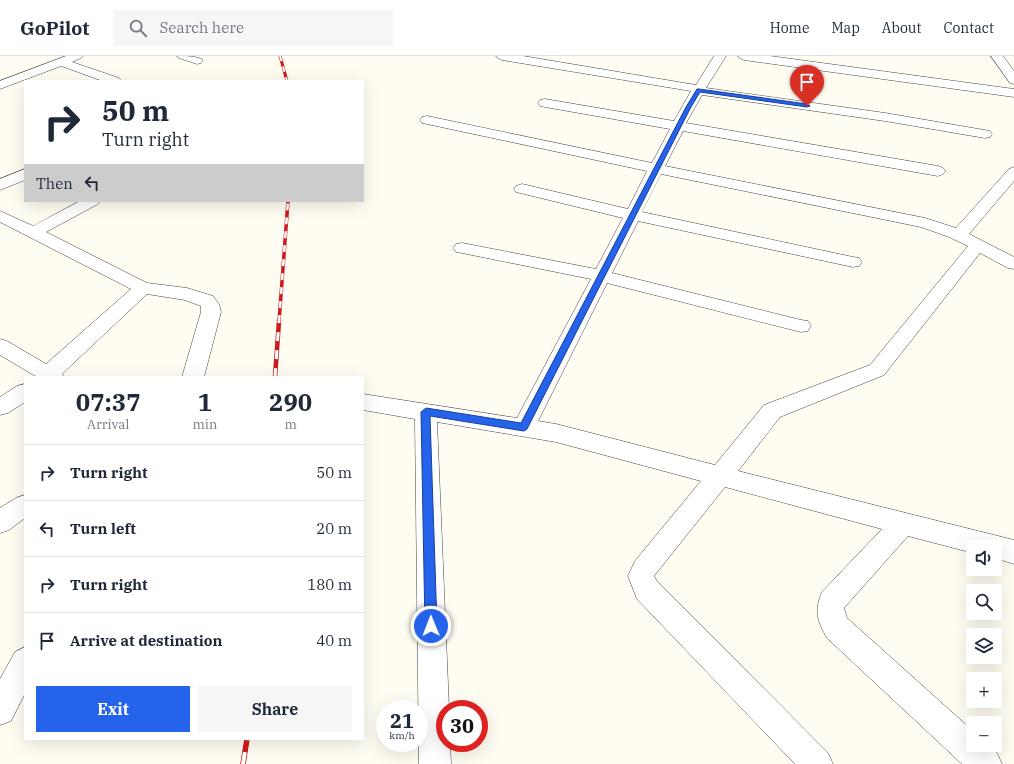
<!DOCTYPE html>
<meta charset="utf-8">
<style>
body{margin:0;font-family:"IBM Plex Serif",serif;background:#f6f6f7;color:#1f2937;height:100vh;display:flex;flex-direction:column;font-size:15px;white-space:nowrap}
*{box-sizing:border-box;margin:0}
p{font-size:13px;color:#747a83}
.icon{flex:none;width:22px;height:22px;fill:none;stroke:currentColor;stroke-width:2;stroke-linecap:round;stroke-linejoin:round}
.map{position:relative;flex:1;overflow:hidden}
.drawer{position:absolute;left:24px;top:320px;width:340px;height:364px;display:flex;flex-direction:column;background:#fff;border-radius:0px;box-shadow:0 4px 16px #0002}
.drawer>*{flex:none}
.guide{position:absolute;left:24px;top:24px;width:340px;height:122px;border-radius:0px;box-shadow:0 4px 16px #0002;background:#fff;color:#1f2937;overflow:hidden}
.buttons{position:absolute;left:966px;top:484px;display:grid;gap:8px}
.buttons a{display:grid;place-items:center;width:36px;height:36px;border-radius:0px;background:#fff;box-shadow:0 4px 16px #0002;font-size:20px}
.speed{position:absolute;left:376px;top:644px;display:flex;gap:8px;font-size:20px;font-weight:700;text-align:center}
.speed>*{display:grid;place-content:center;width:52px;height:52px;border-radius:50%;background:#fff;box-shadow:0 4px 16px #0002;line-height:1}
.speed small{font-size:10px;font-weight:400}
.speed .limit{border:6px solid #d22;background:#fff;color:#111}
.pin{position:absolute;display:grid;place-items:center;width:34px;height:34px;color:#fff;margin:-41px -17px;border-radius:50% 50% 50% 0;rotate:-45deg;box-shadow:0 0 4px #0007}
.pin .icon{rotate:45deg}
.me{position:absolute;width:44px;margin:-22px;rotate:359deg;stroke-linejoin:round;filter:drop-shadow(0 0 3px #0008)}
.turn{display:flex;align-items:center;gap:14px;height:84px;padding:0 12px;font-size:18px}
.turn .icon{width:52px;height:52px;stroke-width:2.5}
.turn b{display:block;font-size:28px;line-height:34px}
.then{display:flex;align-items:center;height:38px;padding:0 12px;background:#0003;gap:8px;font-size:15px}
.eta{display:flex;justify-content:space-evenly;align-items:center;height:68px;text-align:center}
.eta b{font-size:24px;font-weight:800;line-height:28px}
.primary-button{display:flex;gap:8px;margin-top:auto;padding:8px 12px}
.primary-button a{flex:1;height:46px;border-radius:0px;background:#2563eb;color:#fff;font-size:16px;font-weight:800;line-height:46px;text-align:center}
.primary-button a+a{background:#f6f6f7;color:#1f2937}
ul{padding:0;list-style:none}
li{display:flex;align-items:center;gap:12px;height:56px;padding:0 12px;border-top:1px solid #e0e1e3}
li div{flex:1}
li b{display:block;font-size:15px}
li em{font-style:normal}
header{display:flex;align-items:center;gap:24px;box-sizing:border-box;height:56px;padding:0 20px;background:#fff;border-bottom:1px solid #e0e1e3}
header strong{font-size:19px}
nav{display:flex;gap:22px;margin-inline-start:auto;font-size:14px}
.search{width:280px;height:36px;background:#f6f6f7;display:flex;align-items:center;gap:10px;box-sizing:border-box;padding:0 14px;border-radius:0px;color:#747a83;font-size:15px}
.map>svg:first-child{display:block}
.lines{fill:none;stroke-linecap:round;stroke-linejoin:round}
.minor-casing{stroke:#424242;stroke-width:1}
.minor{fill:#fff;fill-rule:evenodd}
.rail-far3-casing{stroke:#cf181d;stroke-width:3}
.rail-far2-casing{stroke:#cf181d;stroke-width:3.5}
.rail-far1-casing{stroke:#cf181d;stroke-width:4.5}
.rail-casing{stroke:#cf181d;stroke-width:5.5}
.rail-far3{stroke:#fff;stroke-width:2;stroke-dasharray:5.5;stroke-linecap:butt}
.rail-far2{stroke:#fff;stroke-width:2.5;stroke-dasharray:7;stroke-linecap:butt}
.rail-far1{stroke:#fff;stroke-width:3;stroke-dasharray:9;stroke-linecap:butt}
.rail{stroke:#fff;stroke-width:4;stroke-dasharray:12;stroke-linecap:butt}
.route{fill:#2563eb;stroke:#184099}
</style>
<header>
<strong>GoPilot</strong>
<div class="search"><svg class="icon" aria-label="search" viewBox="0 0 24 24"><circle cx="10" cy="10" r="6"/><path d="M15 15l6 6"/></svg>Search here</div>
<nav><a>Home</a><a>Map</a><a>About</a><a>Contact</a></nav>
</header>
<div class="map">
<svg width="1014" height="708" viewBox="0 0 1014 708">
<rect width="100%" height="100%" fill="#fffcf1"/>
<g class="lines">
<defs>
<g id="minor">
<polygon points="66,0 83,0 81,2 72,6 119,22 121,25 103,25 61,10 0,33 0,25"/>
<path d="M177,0c8,0 21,0 26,4l-2,3 -4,1 -18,-6z"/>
<path d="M496,0h27l173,29 18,-29h12l-20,32 179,25 105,18 2,3 -2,3 -5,1 -100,-17 -183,-26 -16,28 252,43 5,2 3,3 -3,3 -5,2 -255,-45 -18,35 260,52 31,10 53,-59 5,-2v14l-45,53 45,23v12l-6,-1 -28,-15 -96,122 -104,42 -42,54 276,69v24l-19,-6v-11h-22v6l-65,-17 -64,72 3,10 126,113v14h16l8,8 5,11h-40l-135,-126c-10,-18 -13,-27 -5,-46l60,-63 -157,-42 -71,89 3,5 171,172 5,11h-38l-158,-165 -9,-23 7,-15 66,-80 -145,-39 -119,-20 12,287h-4v34h5l1,21h-32l-4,-345 -52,-9v-16l154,24 74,-139 -129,-26 -6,-1 -3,-4 3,-4 6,-1 134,26 27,-51 -107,-26 -2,-3 2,-3 6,-2 106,25 19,-38 -220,-47 -5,-1 -2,-3 2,-3 5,-1 225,47 18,-34 -125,-22 -5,-1 -2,-3 2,-3 5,-1 129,22 17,-30 -189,-31 -4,-2zM661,118l260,53 28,10 19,9 -98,119 -106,40 -49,60 -159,-41 -18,-3 69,-138 194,49 7,-1 3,-5 -3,-5 -7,-1 -189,-47 26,-52 215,46 6,-1 3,-4 -3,-4 -6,-1 -211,-45z"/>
<polygon points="738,0 770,0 1014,33 1014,41 744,4 740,2"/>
<polygon points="991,0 1003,0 1014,15 1014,28 1010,27"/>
<polygon points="25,113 25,124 0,134 0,123"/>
<polygon points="80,145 100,145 98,148 46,176 147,227 187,232 213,240 219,248 221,256 204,321 182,321 201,256 201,250 185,244 147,238 62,318 64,321 37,321 0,299 0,283 7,285 46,308 131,233 0,166 0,155 33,170"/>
<polygon points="25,328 25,346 8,357 0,359 0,341 17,330"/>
<polygon points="25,439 25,462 9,474 0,477 0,452 16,442"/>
<polygon points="25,591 25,637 11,665 0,669 0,623 15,596"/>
</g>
</defs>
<use href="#minor" class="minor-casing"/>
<use href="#minor" class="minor"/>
<defs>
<polyline id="rail-far3" points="280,0 287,25"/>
<polyline id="rail-far2" points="279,266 288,145"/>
<polyline id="rail-far1" points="275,321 279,265"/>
<polyline id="rail" points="243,708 247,683"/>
</defs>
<use href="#rail-far3" class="rail-far3-casing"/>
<use href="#rail-far2" class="rail-far2-casing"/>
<use href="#rail-far1" class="rail-far1-casing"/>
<use href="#rail" class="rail-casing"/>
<use href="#rail-far3" class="rail-far3"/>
<use href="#rail-far2" class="rail-far2"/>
<use href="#rail-far1" class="rail-far1"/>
<use href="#rail" class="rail"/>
</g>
<polygon class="route" points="699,33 807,48 810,50 807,51 700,36 691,51 527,373 524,375 430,360 437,570 435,574 431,576 427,574 425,570 421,356 426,352 521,367 686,51 697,33"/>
</svg>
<div class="buttons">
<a><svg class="icon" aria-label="sound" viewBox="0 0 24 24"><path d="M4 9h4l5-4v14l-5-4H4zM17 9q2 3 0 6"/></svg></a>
<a><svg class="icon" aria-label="search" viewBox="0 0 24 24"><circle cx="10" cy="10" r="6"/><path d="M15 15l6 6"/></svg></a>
<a><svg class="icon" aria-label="layers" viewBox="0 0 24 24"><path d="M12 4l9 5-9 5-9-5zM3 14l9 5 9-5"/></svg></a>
<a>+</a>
<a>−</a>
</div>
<div class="speed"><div>21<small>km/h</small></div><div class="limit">30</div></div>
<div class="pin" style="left:807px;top:50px;background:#d93025"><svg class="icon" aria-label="arrive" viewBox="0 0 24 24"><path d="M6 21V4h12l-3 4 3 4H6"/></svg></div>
<svg class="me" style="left:431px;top:570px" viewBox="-20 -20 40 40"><circle r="17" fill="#2563eb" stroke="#fff" stroke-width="3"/><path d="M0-11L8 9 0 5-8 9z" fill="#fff"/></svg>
<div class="guide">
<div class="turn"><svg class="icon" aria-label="right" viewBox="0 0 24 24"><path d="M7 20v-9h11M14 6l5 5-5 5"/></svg><div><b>50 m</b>Turn right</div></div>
<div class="then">Then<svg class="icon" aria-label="left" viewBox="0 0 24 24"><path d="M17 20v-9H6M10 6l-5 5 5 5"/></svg></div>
</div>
<section class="drawer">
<div class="eta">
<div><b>07:37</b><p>Arrival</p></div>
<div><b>1</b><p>min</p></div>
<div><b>290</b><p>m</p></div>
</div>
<ul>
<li><svg class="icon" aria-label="right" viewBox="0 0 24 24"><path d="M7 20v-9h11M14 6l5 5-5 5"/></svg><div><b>Turn right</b></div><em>50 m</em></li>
<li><svg class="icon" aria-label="left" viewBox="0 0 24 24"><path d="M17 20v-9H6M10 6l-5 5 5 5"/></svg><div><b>Turn left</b></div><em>20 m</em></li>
<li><svg class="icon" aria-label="right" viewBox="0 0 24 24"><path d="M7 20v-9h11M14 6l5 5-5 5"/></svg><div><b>Turn right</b></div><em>180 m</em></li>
<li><svg class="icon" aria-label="arrive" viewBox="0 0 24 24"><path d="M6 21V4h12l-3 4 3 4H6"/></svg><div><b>Arrive at destination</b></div><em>40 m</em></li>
</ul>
<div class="primary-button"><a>Exit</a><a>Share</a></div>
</section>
</div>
